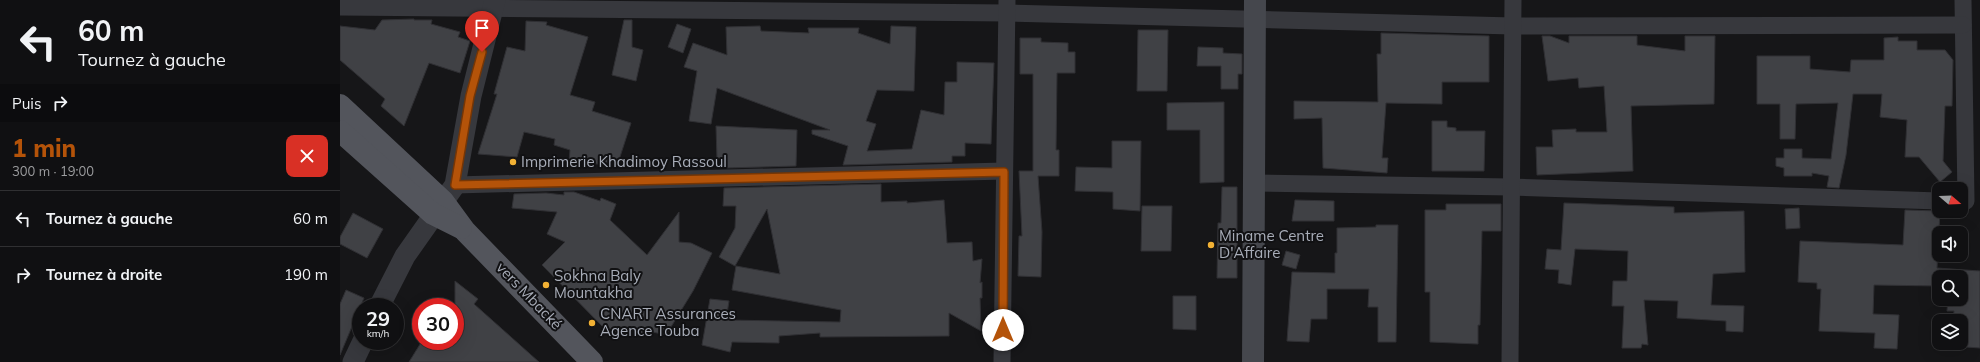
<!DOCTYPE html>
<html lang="fr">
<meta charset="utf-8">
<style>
body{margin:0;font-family:Mulish,sans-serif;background:#19191b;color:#f1f3f6;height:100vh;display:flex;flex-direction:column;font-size:15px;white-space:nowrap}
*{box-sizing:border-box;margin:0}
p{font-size:13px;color:#9c9d9f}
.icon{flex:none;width:22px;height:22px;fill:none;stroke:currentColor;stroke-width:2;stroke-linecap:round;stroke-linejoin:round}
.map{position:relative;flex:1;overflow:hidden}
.sheet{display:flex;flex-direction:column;background:#101012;width:340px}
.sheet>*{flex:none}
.banner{background:#101012;color:#f1f3f6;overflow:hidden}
.needle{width:26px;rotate:109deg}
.buttons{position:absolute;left:1592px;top:182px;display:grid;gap:8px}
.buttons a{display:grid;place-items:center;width:36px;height:36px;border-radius:8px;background:#101012;box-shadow:0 4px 16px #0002,0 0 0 1px #303032;font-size:20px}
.speed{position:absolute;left:12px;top:298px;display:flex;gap:8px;font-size:20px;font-weight:700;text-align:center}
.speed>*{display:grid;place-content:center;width:52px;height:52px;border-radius:50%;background:#101012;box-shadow:0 4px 16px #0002,0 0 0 1px #303032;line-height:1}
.speed small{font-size:10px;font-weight:400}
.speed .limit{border:6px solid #d22;background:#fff;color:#111}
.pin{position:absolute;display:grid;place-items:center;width:34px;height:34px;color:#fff;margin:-41px -17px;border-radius:50% 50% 50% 0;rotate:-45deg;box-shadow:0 0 4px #0007}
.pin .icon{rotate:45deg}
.me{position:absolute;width:44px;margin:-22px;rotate:0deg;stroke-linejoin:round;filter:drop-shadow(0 0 3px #0008)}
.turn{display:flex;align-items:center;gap:14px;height:84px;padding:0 12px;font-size:18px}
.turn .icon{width:52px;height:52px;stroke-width:2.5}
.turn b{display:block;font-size:28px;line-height:34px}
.then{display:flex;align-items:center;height:38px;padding:0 12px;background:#0003;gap:8px;font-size:15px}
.round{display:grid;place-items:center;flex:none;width:42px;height:42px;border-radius:8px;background:#19191b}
.summary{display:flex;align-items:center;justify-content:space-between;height:68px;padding:0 12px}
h1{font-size:24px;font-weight:800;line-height:30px;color:#b45309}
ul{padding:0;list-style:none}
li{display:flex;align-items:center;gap:12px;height:56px;padding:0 12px;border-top:1px solid #303032}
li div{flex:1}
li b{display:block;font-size:15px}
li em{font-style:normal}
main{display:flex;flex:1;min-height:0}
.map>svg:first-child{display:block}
.building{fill:#404145;stroke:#303034}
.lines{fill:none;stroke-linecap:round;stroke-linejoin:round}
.minor{stroke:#37383d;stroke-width:17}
.tertiary{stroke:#37383d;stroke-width:21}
.secondary{stroke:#45474d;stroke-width:22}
.primary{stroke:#53555c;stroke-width:22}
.route-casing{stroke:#753606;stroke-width:10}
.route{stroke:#b45309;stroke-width:7}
.poi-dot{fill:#f2b134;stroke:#111113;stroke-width:1.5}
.labels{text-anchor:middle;stroke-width:4;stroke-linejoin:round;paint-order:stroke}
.poi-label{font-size:15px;fill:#a8adb8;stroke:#111113;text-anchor:start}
.street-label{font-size:15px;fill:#a8adb8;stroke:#111113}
</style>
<main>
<section class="sheet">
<div class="banner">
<div class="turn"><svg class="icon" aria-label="left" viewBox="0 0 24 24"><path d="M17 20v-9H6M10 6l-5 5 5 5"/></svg><div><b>60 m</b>Tournez à gauche</div></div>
<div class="then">Puis<svg class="icon" aria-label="right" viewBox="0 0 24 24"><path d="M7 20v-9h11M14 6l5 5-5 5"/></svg></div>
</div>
<div class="summary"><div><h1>1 min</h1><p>300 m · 19:00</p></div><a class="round" style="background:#d93025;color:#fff"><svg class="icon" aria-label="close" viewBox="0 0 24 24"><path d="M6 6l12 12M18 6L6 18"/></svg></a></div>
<ul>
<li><svg class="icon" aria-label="left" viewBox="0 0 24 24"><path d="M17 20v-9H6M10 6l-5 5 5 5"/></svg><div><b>Tournez à gauche</b></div><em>60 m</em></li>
<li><svg class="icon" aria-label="right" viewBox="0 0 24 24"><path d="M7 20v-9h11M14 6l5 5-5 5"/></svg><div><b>Tournez à droite</b></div><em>190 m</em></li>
</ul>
</section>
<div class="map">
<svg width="1640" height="362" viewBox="0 0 1640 362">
<rect width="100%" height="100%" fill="#161618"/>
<g class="building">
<polygon points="74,19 74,20 92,20 91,24 120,32 118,37 130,41 120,73 89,63 64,126 41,106 45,99 0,60 0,26 35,30 42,20"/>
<polygon points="284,20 292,20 292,47 303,50 296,81 272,75"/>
<polygon points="186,21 207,22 206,25 248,37 230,95 255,102 252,111 291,123 277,166 258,160 258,164 229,162 230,150 214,145 215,139 184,132 177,157 138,154 157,94 154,94 167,47 185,51"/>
<polygon points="337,24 351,29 343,53 328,47"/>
<polygon points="420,26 421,31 469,33 468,28 519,28 518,33 550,44 551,26 576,27 574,91 537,90 526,121 536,124 527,151 572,149 581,110 604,115 605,82 617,82 617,62 654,63 651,144 625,143 625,156 612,156 612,162 503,165 508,146 472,134 472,130 490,130 377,88 371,124 349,121 357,71 344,67 353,43 387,55 386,27"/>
<polygon points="798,30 828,30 827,91 797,91"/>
<polygon points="1041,33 1149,36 1149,82 1102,82 1102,104 1046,103 1042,158 1048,158 1047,173 983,168 982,118 954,119 954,101 1038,102 1037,54 1041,54"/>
<polygon points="1202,36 1210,36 1229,43 1229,36 1297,36 1297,45 1345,51 1345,36 1375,36 1374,104 1291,106 1293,171 1197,175 1196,147 1213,147 1212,130 1236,129 1236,132 1267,132 1264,86 1239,88 1238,78 1208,81"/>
<polygon points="1558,37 1558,41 1577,41 1577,50 1605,50 1613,60 1612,106 1605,106 1603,161 1612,172 1600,182 1579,157 1565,157 1567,120 1540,117 1542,94 1513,94 1506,155 1499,188 1487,187 1489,176 1472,173 1472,176 1444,176 1444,168 1436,166 1436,158 1444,158 1444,149 1462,149 1462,158 1491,159 1498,103 1456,104 1455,139 1440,139 1440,104 1417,104 1417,56 1470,56 1470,69 1510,72 1511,60 1544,60 1544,38"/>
<polygon points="680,38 701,38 701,42 728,43 728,52 735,52 735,73 717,73 716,150 719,150 719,176 698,176 702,232 701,277 678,276 679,236 682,236 679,171 693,171 693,74 680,74"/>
<polygon points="858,47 883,48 883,53 902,54 902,74 898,74 898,89 881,89 881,66 857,66"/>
<polygon points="884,102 884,182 860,183 860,130 827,130 827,103"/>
<polygon points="1092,121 1107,121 1107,127 1116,128 1116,131 1145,131 1144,171 1092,171"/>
<polygon points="376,126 457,130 456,166 386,168 386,159 377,159"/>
<polygon points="772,141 801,141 800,211 773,209 773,192 735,191 736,167 772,168"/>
<polygon points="541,184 541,202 567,201 567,203 604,200 607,243 632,242 633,261 642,259 640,283 642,282 642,298 640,298 641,331 609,313 609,336 480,337 480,333 439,336 439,343 392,342 390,352 362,345 370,299 389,301 386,320 500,322 501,310 392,290 396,266 440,274 427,209 395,266 379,257 395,228 396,206 383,206 384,188"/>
<polygon points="882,187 897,187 897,278 877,278 878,223 881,223"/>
<polygon points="224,192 234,192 260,201 261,198 276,204 270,220 307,255 339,212 339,242 351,243 372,253 353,291 326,335 304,330 303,334 284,327 280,333 264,328 202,265 225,242 207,234 217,212 172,208 174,194 206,193 224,195"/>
<polygon points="955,200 994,201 994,221 952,221"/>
<polygon points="1224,203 1334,207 1334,213 1404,211 1405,272 1373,274 1371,305 1404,306 1403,332 1386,331 1386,321 1337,318 1338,301 1304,300 1308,345 1302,344 1301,348 1282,348 1284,306 1272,306 1273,281 1287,281 1288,251 1235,249 1231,285 1218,283 1219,270 1205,269 1207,249 1221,250"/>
<polygon points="1106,204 1161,204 1161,231 1142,231 1140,325 1138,325 1138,344 1090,342 1090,292 1085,292 1085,210 1106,210"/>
<polygon points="802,206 832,206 831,251 801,251"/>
<polygon points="1459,208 1460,228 1446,229 1445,209"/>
<polygon points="1565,210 1600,211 1597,268 1640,271 1640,348 1611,346 1611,343 1621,343 1621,321 1613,321 1614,311 1607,311 1608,299 1621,299 1621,277 1599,277 1599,286 1534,285 1533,314 1559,315 1557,349 1534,348 1535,333 1479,331 1481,289 1477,289 1477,283 1458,282 1460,241 1563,245"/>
<polygon points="13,213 43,229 27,258 0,244 0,237"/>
<polygon points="1036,225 1058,225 1056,342 1038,342 1038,307 1028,307 1029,289 987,289 987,319 971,319 969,342 947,341 952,272 995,273 995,253 997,253 997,228 1036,227"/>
<polygon points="946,251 960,255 956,269 942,265"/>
<polygon points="115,281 138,299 134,304 199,362 69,362 82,341 115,341"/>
<polygon points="6,290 24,298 0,355 0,304"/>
<polygon points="833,296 856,296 856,330 833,329"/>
</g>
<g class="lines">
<g class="minor">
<polyline points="1623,0 1626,201"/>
<polyline points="0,7 667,13 1173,26 1623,25"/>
<polyline points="914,183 1171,187 1599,201"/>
<polyline points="115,185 664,171"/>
<polyline points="662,362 667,0"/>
<polyline points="1170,362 1173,0"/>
</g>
<g class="tertiary">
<polyline points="39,307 65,256 115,185 131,96 155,0"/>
<polyline points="13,362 23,341"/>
</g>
<polyline class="secondary" points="913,362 915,0"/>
<g class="primary">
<polyline points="0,105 103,201 125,231 252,362"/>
<polyline points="0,131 93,214 121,228"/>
</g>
</g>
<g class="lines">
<defs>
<polyline id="route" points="142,52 130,96 115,185 664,172 663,330"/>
</defs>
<use href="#route" class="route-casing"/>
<use href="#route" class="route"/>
</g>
<g class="poi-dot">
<circle cx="173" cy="162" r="4"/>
<circle cx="871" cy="245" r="4"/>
<circle cx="206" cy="285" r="4"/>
<circle cx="252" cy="323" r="4"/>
</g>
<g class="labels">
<g class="poi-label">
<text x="181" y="167">Imprimerie Khadimoy Rassoul</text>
<text x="879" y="241">Miname Centre<tspan x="879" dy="17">D'Affaire</tspan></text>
<text x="214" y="281">Sokhna Baly<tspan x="214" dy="17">Mountakha</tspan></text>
<text x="260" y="319">CNART Assurances<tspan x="260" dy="17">Agence Touba</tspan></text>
</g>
<g class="street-label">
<text transform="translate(189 296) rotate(46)" y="5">vers Mbacké</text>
</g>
</g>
</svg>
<div class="buttons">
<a><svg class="needle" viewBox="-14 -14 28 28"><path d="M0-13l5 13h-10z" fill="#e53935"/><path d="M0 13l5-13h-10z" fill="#9c9d9f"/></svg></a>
<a><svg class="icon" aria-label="sound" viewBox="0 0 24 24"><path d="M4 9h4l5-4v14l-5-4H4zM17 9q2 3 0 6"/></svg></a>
<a><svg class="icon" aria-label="search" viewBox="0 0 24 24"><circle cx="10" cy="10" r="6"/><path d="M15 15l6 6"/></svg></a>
<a><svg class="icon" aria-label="layers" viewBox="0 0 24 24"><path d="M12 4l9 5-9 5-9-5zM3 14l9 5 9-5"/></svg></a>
</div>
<div class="speed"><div>29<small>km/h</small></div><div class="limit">30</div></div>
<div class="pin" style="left:142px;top:52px;background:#d93025"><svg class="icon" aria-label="arrive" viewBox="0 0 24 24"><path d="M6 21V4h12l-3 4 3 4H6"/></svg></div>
<svg class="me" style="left:663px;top:330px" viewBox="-20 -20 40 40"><circle r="19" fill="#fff"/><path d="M0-13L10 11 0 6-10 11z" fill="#b45309"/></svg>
</div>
</main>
